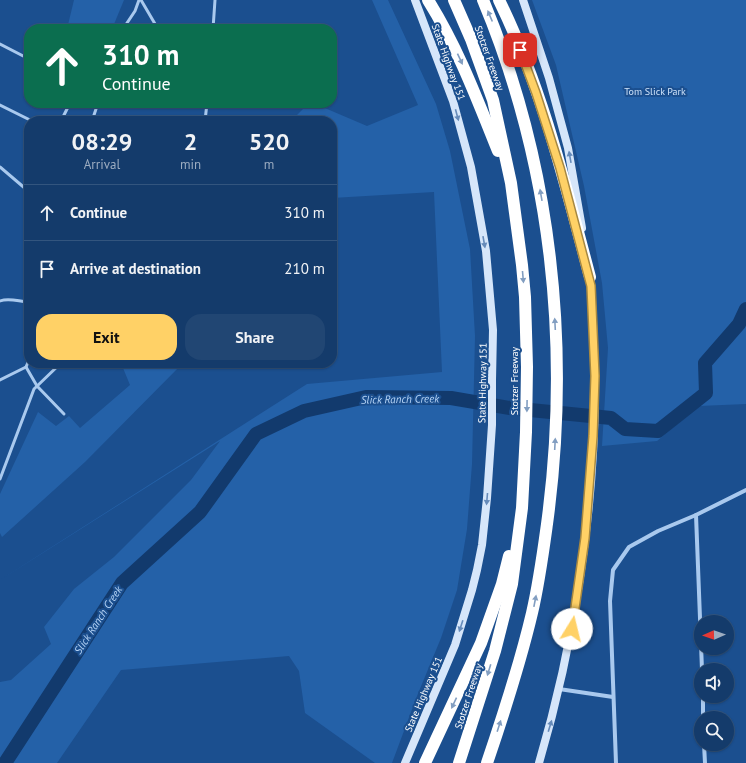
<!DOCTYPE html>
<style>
body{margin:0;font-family:"PT Sans",sans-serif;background:#214673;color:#f1f3f6;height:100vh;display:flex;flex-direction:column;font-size:15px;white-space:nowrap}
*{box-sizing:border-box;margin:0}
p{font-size:13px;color:#9dadc1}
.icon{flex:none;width:22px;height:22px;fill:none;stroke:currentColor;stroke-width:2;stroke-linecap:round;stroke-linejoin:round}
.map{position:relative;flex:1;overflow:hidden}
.sheet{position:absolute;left:24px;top:116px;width:313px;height:252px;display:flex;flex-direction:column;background:#143b6b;border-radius:16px;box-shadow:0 1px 3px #0004,0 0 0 1px #33557e}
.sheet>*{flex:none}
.top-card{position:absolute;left:24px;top:24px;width:313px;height:84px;border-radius:16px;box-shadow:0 1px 3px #0004,0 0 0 1px #33557e;background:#0b6e4f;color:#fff;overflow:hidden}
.needle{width:26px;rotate:268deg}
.buttons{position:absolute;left:694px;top:615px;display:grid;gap:8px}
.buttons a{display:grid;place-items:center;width:40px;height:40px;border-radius:50%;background:#143b6b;box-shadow:0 1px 3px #0004,0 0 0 1px #33557e;font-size:20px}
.pin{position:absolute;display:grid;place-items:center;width:34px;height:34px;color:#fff;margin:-17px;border-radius:8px;box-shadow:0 2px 6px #0006}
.me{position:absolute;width:44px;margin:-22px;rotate:9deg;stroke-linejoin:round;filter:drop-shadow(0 0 3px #0008)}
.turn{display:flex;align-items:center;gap:14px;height:84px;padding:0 12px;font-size:18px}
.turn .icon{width:52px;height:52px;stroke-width:2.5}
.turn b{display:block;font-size:28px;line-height:34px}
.eta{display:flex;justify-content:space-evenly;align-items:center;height:68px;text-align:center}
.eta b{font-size:24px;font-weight:700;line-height:28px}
.primary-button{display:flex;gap:8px;margin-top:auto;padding:8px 12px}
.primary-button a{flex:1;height:46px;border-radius:16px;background:#ffd166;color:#111;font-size:16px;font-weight:700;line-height:46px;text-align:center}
.primary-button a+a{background:#214673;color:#f1f3f6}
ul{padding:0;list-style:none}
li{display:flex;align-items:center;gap:12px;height:56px;padding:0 12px;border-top:1px solid #33557e}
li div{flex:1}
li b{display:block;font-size:15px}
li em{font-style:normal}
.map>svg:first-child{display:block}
.green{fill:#2461a8}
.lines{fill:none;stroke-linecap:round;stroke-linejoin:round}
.river{stroke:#123a6d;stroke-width:14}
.lane{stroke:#a9c9ee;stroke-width:3}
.street{stroke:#a9c9ee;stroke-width:4}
.secondary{stroke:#d6e6fa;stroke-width:8}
.highway{stroke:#fff;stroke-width:12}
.oneway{fill:#829ec1}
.oneway2{fill:#668bba}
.route-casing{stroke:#a68842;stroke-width:10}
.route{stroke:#ffd166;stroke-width:7}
.labels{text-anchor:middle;stroke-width:4;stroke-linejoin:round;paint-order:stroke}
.street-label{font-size:10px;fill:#fff;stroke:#1b4f8f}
.park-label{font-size:10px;fill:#cfe3fa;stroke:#1b4f8f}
.water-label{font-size:11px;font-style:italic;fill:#b5d3f5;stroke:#1b4f8f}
</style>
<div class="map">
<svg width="746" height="763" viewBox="0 0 746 763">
<rect width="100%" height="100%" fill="#1b4f8f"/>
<g class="green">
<polygon points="74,0 124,0 112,29 67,29"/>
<polygon points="372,0 388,0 436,104 450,151 470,249 475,336 472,464 467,529 457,590 441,638 417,696 392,763 375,763 305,713 299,671 289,656 121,670 57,763 0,763 0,682 11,680 51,644 44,627 74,589 114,557 191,480 220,441 0,580 307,384 442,372 434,192 332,198 332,121 291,121 309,103 313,103 367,126 418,105"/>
<polygon points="532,0 746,0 746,404 699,406 657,441 602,446 608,348 602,283 584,186 556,65"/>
<polygon points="124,363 183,363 85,462 2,537 0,533 0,494 38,412 56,426 69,416 80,428 130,385 123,368"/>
</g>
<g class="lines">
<polyline class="river" points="5,763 122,583 200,512 256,434 304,411 366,397 451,398 510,408 611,418 625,429 658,431 706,393 705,363 739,324 746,309"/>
<g class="lane">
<polyline points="141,0 158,29"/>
<polyline points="123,29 135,11 139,0"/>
<polyline points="213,29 215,0"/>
<polyline points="0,44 29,59"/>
<polyline points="0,105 32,121"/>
<polyline points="61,121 70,103"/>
<polyline points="92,121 98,103"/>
<polyline points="108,121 153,118 159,121"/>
<polyline points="205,121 207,103"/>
<polyline points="0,167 27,190"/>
<polyline points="29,184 25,203 29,245"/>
<path d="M0,301c9,-4 20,1 29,1"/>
<polyline points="29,360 26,367 37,386 64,414"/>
<polyline points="0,380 26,367"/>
<polyline points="0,479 34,389 61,363"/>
</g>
<g class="street">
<polyline points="696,515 702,670"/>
<polyline points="559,689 613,697"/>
<polyline points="703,696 703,718"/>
<polyline points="704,744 705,763"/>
<polyline points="616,763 610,601 613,570 629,547 658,531 696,515 746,490"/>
</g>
<g class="secondary">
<polyline points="523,0 549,78 568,148 582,228"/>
<polyline points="405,763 455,645 472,590 477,570 482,545 487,498 492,425 492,380 493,330 486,251 471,167 453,101 415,0"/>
<path d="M539,763c35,-118 55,-248 56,-371 0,-35 -2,-71 -4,-106l-2,-13"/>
</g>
<g class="highway">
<path d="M428,0c30,48 49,99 70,151"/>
<polyline points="454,0 471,39 493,100 511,183 522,265 525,297 527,367 526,432 522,508 512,584 495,651 459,763"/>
<path d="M483,0c69,165 88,347 64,524 -4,29 -8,59 -15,89 -12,51 -28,100 -45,150"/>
<path d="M499,0c43,88 66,183 91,277"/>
<polyline points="425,763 481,643 502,584 509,556"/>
</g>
</g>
<defs><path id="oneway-solid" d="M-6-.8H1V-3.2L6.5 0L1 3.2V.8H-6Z"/></defs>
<g class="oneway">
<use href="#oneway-solid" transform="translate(490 16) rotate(-113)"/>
<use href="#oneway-solid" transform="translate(460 59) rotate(65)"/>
<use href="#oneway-solid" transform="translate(541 195) rotate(-100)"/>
<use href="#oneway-solid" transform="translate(523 277) rotate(85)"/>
<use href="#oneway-solid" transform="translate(555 324) rotate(-93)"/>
<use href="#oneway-solid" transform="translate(527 406) rotate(91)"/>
<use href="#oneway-solid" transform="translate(555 444) rotate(-87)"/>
<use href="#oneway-solid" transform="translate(535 601) rotate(-79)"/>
<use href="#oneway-solid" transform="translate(489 670) rotate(107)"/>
<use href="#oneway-solid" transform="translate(454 703) rotate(115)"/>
<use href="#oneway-solid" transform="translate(499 726) rotate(-72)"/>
</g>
<g class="oneway2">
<use href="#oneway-solid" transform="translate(457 115) rotate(75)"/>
<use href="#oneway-solid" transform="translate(570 157) rotate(-100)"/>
<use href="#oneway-solid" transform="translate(484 242) rotate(80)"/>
<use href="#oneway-solid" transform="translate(487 499) rotate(95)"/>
<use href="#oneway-solid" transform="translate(461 626) rotate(108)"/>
<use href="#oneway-solid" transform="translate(550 726) rotate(-73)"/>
</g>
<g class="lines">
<defs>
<polyline id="route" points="520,50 536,93 560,168 591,286 595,376 593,436 585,538 572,629"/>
</defs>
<use href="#route" class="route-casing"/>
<use href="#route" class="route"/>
</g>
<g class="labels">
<g class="street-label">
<text transform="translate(490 58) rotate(70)" y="4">Stotzer Freeway</text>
<text transform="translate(449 62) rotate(70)" y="4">State Highway 151</text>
<text transform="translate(514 381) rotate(-90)" y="4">Stotzer Freeway</text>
<text transform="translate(482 383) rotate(-89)" y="4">State Highway 151</text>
<text transform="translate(423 694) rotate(-67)" y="4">State Highway 151</text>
<text transform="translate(468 696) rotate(-72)" y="4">Stotzer Freeway</text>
</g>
<g class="park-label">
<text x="655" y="95">Tom Slick Park</text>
</g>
<g class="water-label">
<text transform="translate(400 399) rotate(-1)" y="4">Slick Ranch Creek</text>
<text transform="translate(98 620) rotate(-57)" y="4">Slick Ranch Creek</text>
</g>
</g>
</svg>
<div class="buttons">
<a><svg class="needle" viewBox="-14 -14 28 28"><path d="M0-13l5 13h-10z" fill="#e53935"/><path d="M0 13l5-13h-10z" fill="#9dadc1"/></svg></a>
<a><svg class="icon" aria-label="sound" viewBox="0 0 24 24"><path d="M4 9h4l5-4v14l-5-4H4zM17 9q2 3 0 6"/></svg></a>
<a><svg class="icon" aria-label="search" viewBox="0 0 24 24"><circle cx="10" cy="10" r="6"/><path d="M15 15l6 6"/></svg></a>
</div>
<div class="pin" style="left:520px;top:50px;background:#d93025"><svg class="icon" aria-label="arrive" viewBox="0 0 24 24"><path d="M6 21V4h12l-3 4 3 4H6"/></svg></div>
<svg class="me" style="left:572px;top:629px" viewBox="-20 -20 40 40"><circle r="19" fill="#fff"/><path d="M0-13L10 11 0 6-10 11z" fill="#ffd166"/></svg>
<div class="top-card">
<div class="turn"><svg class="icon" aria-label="ahead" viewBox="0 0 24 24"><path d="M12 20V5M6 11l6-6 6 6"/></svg><div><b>310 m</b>Continue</div></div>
</div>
<section class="sheet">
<div class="eta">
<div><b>08:29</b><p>Arrival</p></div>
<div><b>2</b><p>min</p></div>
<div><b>520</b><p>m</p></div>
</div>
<ul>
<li><svg class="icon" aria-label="ahead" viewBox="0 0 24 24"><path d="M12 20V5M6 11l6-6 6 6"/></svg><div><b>Continue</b></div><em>310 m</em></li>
<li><svg class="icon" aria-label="arrive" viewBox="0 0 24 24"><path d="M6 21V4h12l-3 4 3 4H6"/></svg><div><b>Arrive at destination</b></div><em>210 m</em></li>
</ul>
<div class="primary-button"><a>Exit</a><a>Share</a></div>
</section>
</div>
